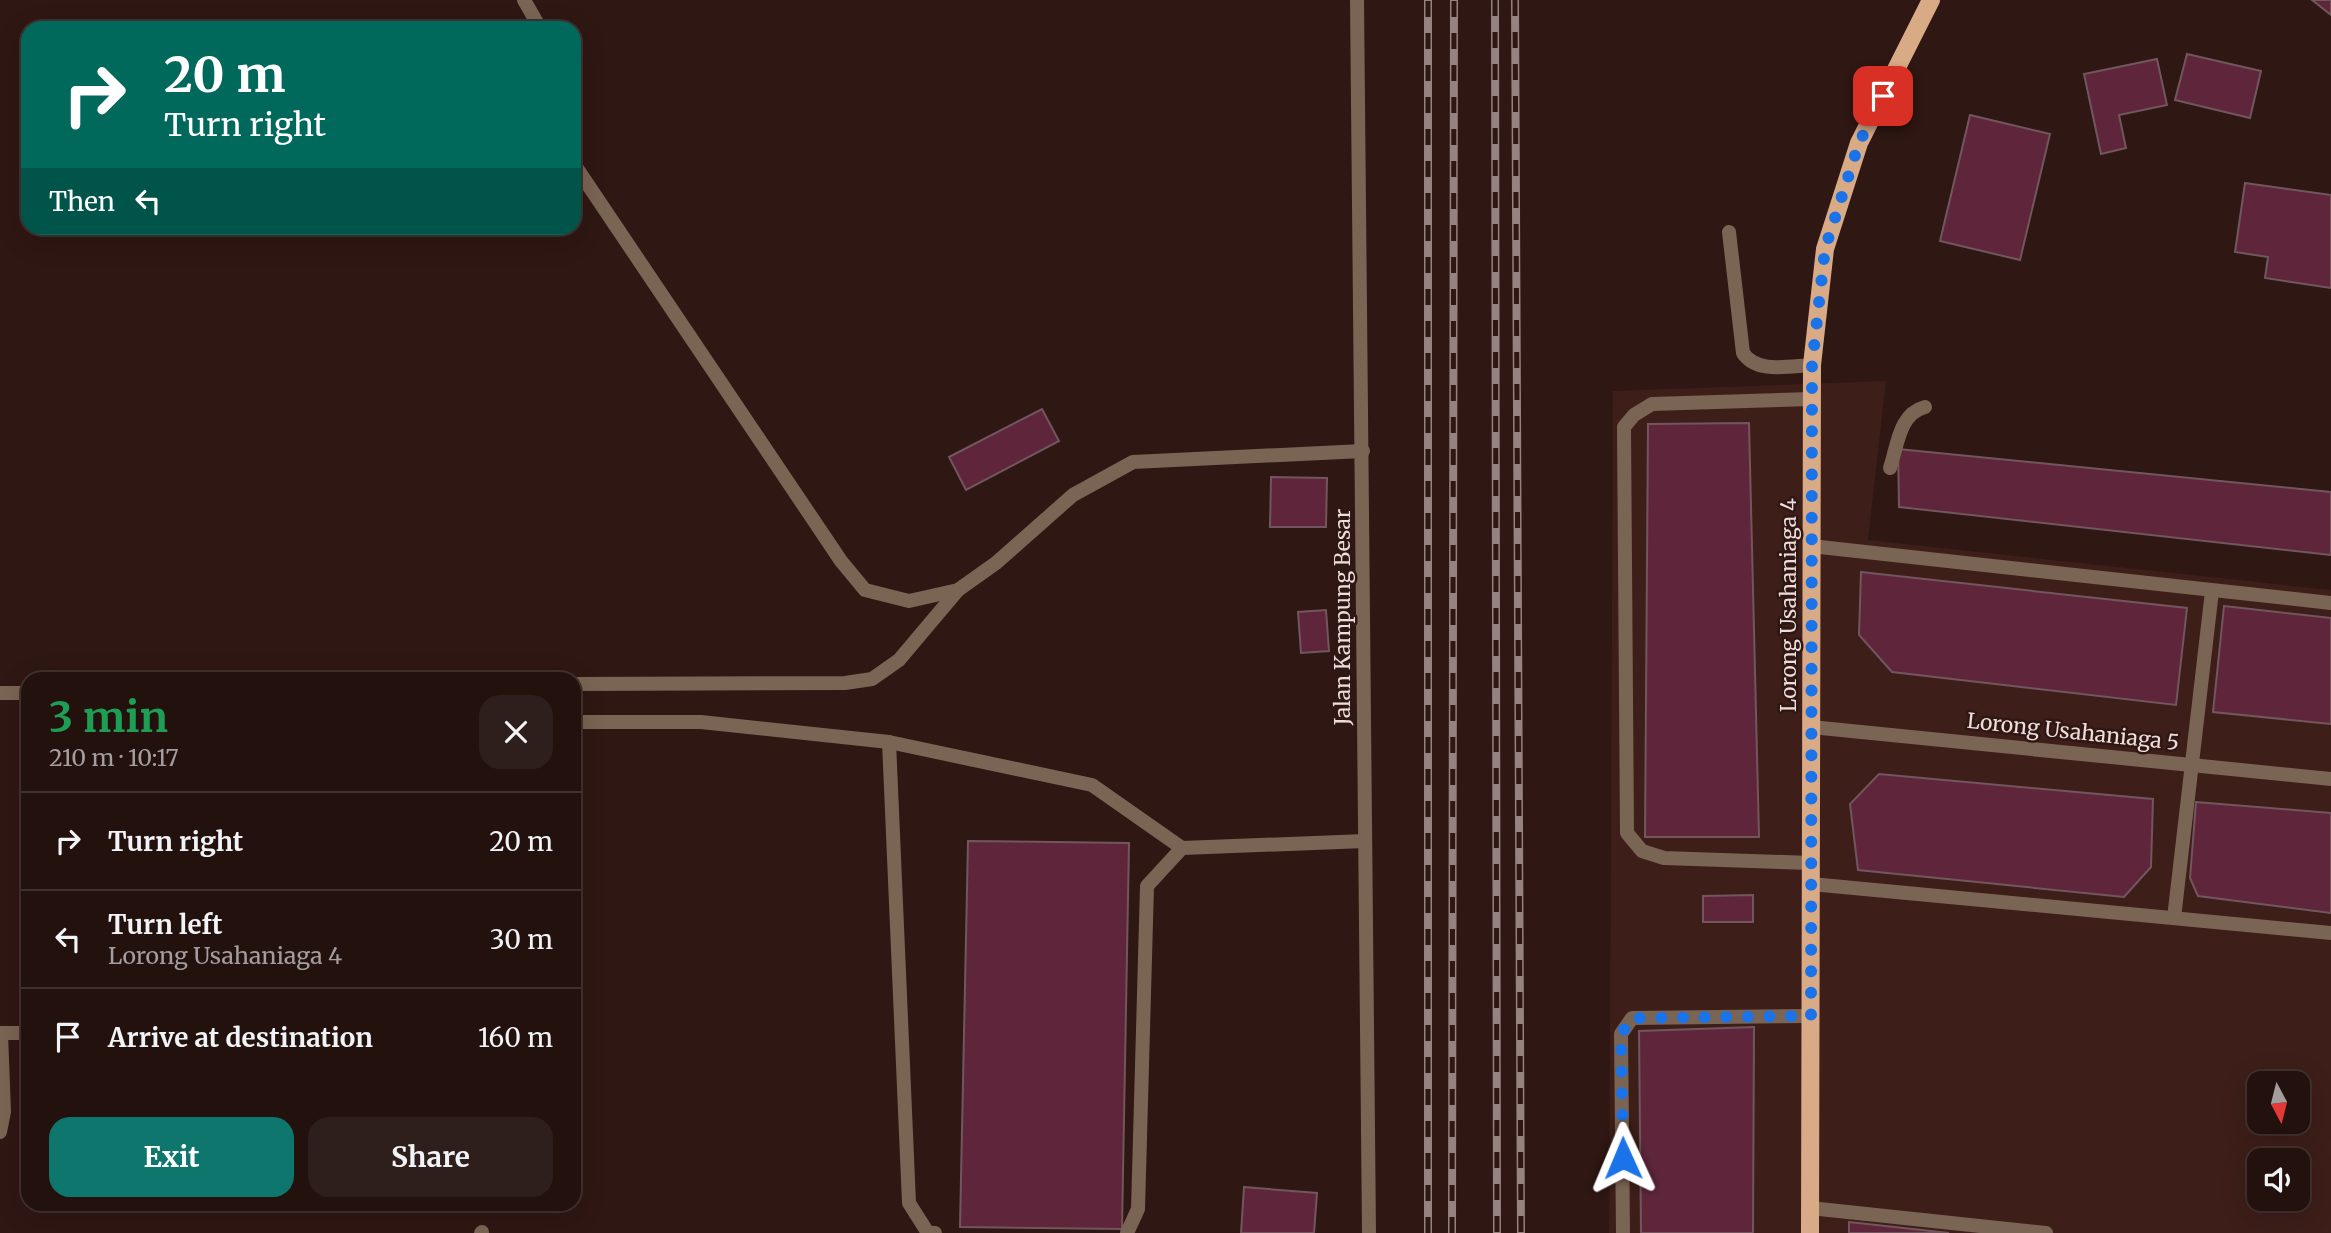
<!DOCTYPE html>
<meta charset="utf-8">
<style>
body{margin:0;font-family:Merriweather,serif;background:#2f1f1c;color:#f1f3f6;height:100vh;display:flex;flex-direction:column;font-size:26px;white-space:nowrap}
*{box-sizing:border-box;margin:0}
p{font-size:23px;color:#a39d9e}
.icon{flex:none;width:38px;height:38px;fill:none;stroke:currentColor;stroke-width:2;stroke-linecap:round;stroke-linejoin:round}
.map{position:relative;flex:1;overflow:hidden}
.details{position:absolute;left:21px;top:672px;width:560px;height:539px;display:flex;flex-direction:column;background:#23110e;border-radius:21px;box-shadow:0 7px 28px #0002,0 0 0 2px #40312e}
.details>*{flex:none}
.guide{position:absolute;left:21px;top:21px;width:560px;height:214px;border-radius:21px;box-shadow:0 7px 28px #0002,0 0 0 2px #40312e;background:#00695c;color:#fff;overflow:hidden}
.needle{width:46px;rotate:173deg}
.controls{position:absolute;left:2247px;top:1071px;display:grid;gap:14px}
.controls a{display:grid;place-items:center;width:63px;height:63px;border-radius:14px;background:#23110e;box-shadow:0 7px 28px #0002,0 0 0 2px #40312e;font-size:35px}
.pin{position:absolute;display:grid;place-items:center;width:60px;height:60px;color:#fff;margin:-30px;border-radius:14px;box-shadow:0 4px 10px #0006}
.me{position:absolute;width:77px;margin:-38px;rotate:359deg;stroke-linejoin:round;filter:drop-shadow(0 0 5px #0008)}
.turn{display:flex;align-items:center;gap:24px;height:147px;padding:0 28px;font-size:32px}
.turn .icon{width:91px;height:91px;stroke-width:2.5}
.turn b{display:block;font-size:49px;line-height:60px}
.then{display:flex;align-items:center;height:66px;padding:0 28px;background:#0003;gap:14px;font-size:26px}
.round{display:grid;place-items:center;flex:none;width:74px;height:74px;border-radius:21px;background:#2f1f1c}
.headline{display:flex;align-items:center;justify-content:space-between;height:119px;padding:0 28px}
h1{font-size:42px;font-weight:700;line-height:52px;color:#1e9e55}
.button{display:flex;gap:14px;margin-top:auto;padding:14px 28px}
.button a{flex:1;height:80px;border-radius:21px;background:#0f766e;color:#fff;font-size:28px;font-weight:700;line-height:80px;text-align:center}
.button a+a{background:#2f1f1c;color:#f1f3f6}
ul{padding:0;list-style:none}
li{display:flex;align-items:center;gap:21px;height:98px;padding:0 28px;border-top:2px solid #40312e}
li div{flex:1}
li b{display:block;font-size:26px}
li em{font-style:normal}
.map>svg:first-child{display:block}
.built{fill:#3d1e19;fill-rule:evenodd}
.building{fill:#5f263b;stroke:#72565e;stroke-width:2}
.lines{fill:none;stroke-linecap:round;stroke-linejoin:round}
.service{stroke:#7a6453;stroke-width:14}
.minor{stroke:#7a6453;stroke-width:14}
.tertiary{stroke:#7a6453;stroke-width:14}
.primary{stroke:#d9aa86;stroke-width:18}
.rail-casing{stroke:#96827f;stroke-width:8}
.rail{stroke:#2f1713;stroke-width:5;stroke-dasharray:16;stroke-linecap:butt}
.route{stroke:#1a73e8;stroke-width:12;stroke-dasharray:0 21.6}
.labels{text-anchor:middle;stroke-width:5;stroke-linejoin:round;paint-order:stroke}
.street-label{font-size:21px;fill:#eeddda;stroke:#2f1713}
</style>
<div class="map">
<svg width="2331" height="1233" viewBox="0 0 2331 1233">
<rect width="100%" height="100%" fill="#2f1713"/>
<path class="built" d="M1886,381l-18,159 463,50v643h-722l4,-842zM2259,1083h39v39h-39zM2259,1160h39v39h-39z"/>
<g class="building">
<polygon points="2312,0 2331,0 2331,15"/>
<polygon points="2187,54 2261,71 2250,118 2175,100"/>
<polygon points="2157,59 2167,105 2119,115 2126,148 2101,154 2084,74"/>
<polygon points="1970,115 2050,134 2020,260 1940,241"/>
<polygon points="2245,183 2331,195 2331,288 2265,278 2268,257 2235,252"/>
<polygon points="1042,409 1059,441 966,490 949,457"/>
<polygon points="1749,423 1759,837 1645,837 1648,424"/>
<polygon points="1898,449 2331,492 2331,555 1899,507"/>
<polygon points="1271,477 1327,478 1326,527 1270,527"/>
<polygon points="1861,572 2187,608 2176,705 1892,672 1859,635"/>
<polygon points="2224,606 2331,618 2331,724 2213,712"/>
<polygon points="1326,610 1329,651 1301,653 1298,612"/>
<polygon points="1879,774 2153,799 2151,867 2124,897 1858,870 1850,804"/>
<polygon points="2196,802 2331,813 2331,913 2198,896 2190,878"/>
<polygon points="968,841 1129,843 1122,1229 960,1227"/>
<polygon points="1753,895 1753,922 1703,922 1703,896"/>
<polygon points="1754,1027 1753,1233 1641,1233 1639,1031"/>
<polygon points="1244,1187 1317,1193 1314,1233 1241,1233"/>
<polygon points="1849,1222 1949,1233 1849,1233"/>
</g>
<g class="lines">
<g class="service">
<path d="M1729,232l14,121c14,21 46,13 69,12"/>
<path d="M1890,468c8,-24 9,-54 35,-61"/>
<polyline points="1811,546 2331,603"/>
<polyline points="574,684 845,683 872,679 899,660 958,590"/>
<polyline points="0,693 28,693"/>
<polyline points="574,722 701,722 889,742 1092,785 1182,848 1365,841"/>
<polyline points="889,742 909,1203 928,1233 935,1233"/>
<polyline points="1811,863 1664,858 1642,851 1627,833 1624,427 1634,415 1652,404 1812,399"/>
<polyline points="1811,884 2331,933"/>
<polyline points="2174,918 2212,591"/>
<polyline points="0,1033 28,1033"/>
<polyline points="0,1132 4,1112 1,1033"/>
<polyline points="1810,1208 2046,1233"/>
<polyline points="1127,1233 1138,1209 1147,886 1182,848"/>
<polyline points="1623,1233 1621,1034 1632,1018 1811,1016"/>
</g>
<g class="minor">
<polyline points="524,0 540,28"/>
<polyline points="574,164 841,561 865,590 909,601 958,590 996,563 1073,495 1133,462 1363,451"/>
<polyline points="1811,727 2331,779"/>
<polyline points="481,1233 482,1232"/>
</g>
<polyline class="tertiary" points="1357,0 1369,1233"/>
<polyline class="primary" points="1810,1233 1812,365 1825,249 1859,143 1931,0"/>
<defs>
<g id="rail">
<polyline points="1495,0 1497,1233"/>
<polyline points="1515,0 1521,1233"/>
<polyline points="1428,1233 1428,0"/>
<polyline points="1452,1233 1454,0"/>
</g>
</defs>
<use href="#rail" class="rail-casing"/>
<use href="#rail" class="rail"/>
</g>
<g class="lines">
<polyline class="route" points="1623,1158 1621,1034 1632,1018 1811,1016 1812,365 1825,249 1859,143 1883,96"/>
</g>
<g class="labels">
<g class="street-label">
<text transform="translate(1789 605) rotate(-90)" y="7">Lorong Usahaniaga 4</text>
<text transform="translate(1343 617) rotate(-90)" y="7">Jalan Kampung Besar</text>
<text transform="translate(2073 732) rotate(6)" y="7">Lorong Usahaniaga 5</text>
</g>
</g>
</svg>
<div class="controls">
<a><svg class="needle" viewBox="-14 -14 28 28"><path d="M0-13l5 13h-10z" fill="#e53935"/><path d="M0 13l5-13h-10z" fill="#a39d9e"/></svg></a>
<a><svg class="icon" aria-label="sound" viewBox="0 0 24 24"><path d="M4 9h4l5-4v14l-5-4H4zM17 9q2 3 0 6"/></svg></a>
</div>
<div class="pin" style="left:1883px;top:96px;background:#d93025"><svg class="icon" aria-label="arrive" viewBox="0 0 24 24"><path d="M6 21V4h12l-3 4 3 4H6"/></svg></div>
<svg class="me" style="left:1623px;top:1158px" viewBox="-20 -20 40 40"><path d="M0-17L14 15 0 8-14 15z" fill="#1a73e8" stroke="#fff" stroke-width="4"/></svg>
<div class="guide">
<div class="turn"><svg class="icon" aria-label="right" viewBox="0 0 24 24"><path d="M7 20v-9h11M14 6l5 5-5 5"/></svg><div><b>20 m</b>Turn right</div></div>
<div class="then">Then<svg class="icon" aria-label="left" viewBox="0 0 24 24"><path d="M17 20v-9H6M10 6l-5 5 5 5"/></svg></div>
</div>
<section class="details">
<div class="headline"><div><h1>3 min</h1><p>210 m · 10:17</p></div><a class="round"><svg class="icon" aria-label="close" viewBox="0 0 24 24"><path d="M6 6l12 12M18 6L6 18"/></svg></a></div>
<ul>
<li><svg class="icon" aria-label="right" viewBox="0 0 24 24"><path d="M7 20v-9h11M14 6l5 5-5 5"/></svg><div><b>Turn right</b></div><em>20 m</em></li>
<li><svg class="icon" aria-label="left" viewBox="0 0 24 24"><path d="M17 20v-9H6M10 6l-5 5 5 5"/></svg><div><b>Turn left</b><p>Lorong Usahaniaga 4</p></div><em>30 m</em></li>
<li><svg class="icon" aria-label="arrive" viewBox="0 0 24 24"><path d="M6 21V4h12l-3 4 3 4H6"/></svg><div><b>Arrive at destination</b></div><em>160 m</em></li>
</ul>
<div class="button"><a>Exit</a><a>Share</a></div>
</section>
</div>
